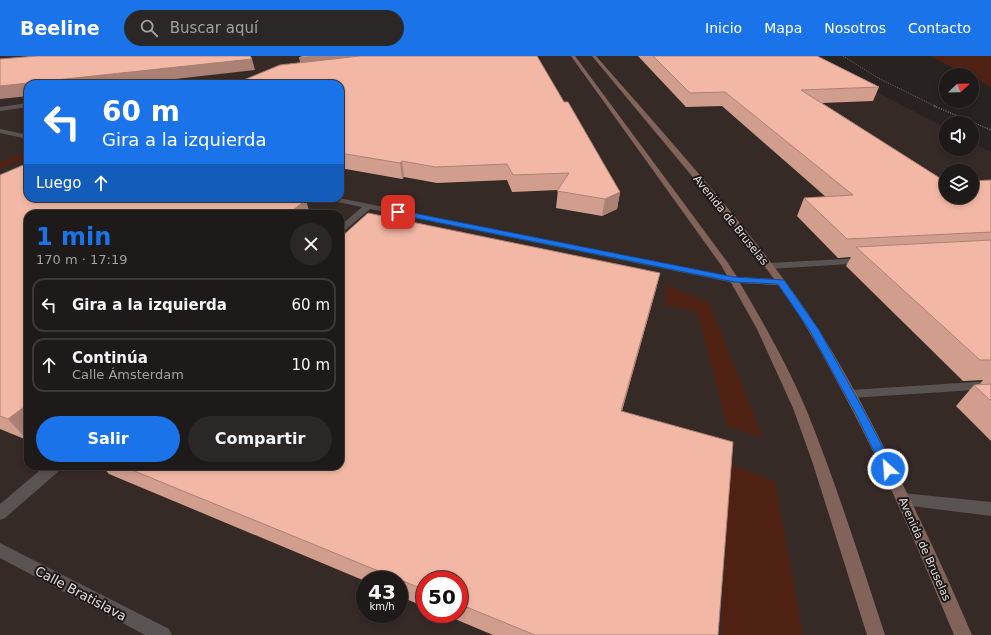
<!DOCTYPE html>
<html lang="es">
<meta charset="utf-8">
<style>
body{margin:0;font-family:"DejaVu Sans",sans-serif;background:#2b2726;color:#f1f3f6;height:100vh;display:flex;flex-direction:column;font-size:15px;white-space:nowrap}
*{box-sizing:border-box;margin:0}
p{font-size:13px;color:#a1a1a2}
.icon{flex:none;width:22px;height:22px;fill:none;stroke:currentColor;stroke-width:2;stroke-linecap:round;stroke-linejoin:round}
.map{position:relative;flex:1;overflow:hidden}
.panel{position:absolute;left:24px;top:154px;width:320px;height:260px;display:flex;flex-direction:column;background:#1e1a19;border-radius:12px;box-shadow:0 2px 6px #0003,0 0 0 1px #3c3838}
.panel>*{flex:none}
.banner{position:absolute;left:24px;top:24px;width:320px;height:122px;border-radius:12px;box-shadow:0 2px 6px #0003,0 0 0 1px #3c3838;background:#1a73e8;color:#fff;overflow:hidden}
.needle{width:26px;rotate:68deg}
.buttons{position:absolute;left:939px;top:12px;display:grid;gap:8px}
.buttons a{display:grid;place-items:center;width:40px;height:40px;border-radius:50%;background:#1e1a19;box-shadow:0 2px 6px #0003,0 0 0 1px #3c3838;font-size:20px}
.speed{position:absolute;left:356px;top:515px;display:flex;gap:8px;font-size:20px;font-weight:700;text-align:center}
.speed>*{display:grid;place-content:center;width:52px;height:52px;border-radius:50%;background:#1e1a19;box-shadow:0 2px 6px #0003,0 0 0 1px #3c3838;line-height:1}
.speed small{font-size:10px;font-weight:400}
.speed .limit{border:6px solid #d22;background:#fff;color:#111}
.pin{position:absolute;display:grid;place-items:center;width:34px;height:34px;color:#fff;margin:-17px;border-radius:8px;box-shadow:0 2px 6px #0006}
.me{position:absolute;width:44px;margin:-22px;rotate:334deg;stroke-linejoin:round;filter:drop-shadow(0 0 3px #0008)}
.turn{display:flex;align-items:center;gap:14px;height:84px;padding:0 12px;font-size:18px}
.turn .icon{width:52px;height:52px;stroke-width:2.5}
.turn b{display:block;font-size:28px;line-height:34px}
.then{display:flex;align-items:center;height:38px;padding:0 12px;background:#0003;gap:8px;font-size:15px}
.round{display:grid;place-items:center;flex:none;width:42px;height:42px;border-radius:21px;background:#2b2726}
.summary{display:flex;align-items:center;justify-content:space-between;height:68px;padding:0 12px}
h1{font-size:24px;font-weight:600;line-height:30px;color:#1a73e8}
.action{display:flex;gap:8px;margin-top:auto;padding:8px 12px}
.action a{flex:1;height:46px;border-radius:24px;background:#1a73e8;color:#fff;font-size:16px;font-weight:600;line-height:46px;text-align:center}
.action a+a{background:#2b2726;color:#f1f3f6}
ul{padding:0;list-style:none}
li{display:flex;align-items:center;gap:12px;height:54px;margin:0 8px 6px;padding:0 4px;border:2px solid #3c3838;border-radius:12px}
li div{flex:1}
li b{display:block;font-size:15px}
li em{font-style:normal}
header{display:flex;align-items:center;gap:24px;box-sizing:border-box;height:56px;padding:0 20px;background:#1a73e8;color:#fff}
header strong{font-size:19px}
nav{display:flex;gap:22px;margin-inline-start:auto;font-size:14px}
.search{width:280px;height:36px;background:#2b2726;display:flex;align-items:center;gap:10px;box-sizing:border-box;padding:0 14px;border-radius:22px;color:#a1a1a2;font-size:15px}
.map>svg:first-child{display:block}
.built{fill:#362a27;fill-rule:evenodd}
.green{fill:#4f2113}
.lines{fill:none;stroke-linecap:round;stroke-linejoin:round}
.path-far1{stroke:#767270;stroke-width:1;stroke-dasharray:1 1.5;stroke-linecap:butt}
.path{stroke:#767270;stroke-width:1.5;stroke-dasharray:1 1.5;stroke-linecap:butt}
.service{fill:#595352;fill-rule:evenodd}
.minor{fill:#595352;fill-rule:evenodd}
.secondary{fill:#81635a;fill-rule:evenodd}
.wall{fill:#d19e8e}
.shaded-wall{fill:#aa8174}
.building{fill:#f3b8a5;stroke:#aa8174}
.route{fill:#1a73e8;stroke:#114b97}
.labels{text-anchor:middle;stroke-width:4;stroke-linejoin:round;paint-order:stroke}
.street-label{font-size:11px;fill:#e1dedd;stroke:#1e1918}
.near-street-label{font-size:13px;fill:#e1dedd;stroke:#1e1918}
</style>
<header>
<strong>Beeline</strong>
<div class="search"><svg class="icon" aria-label="search" viewBox="0 0 24 24"><circle cx="10" cy="10" r="6"/><path d="M15 15l6 6"/></svg>Buscar aquí</div>
<nav><a>Inicio</a><a>Mapa</a><a>Nosotros</a><a>Contacto</a></nav>
</header>
<div class="map">
<svg width="991" height="579" viewBox="0 0 991 579">
<rect width="100%" height="100%" fill="#282321"/>
<path class="built" d="M0,0h807l139,72v21h26v-7l19,10v483h-991zM28,28h312v114h-312zM946,115h26v26h-26zM28,158h312v252h-312zM365,524h34v34h-34zM425,524h34v34h-34z"/>
<g class="green">
<polygon points="930,0 991,0 991,31 972,21 972,19 967,19"/>
<polygon points="28,95 28,102 0,113 0,106"/>
<polygon points="667,229 709,247 763,382 727,370 697,256 664,249"/>
<polygon points="730,408 775,425 803,579 721,579"/>
</g>
<g class="lines">
<polyline class="path-far1" points="843,0 878,22 937,51"/>
<polyline class="path" points="934,50 991,74"/>
<g class="service">
<polygon points="863,202 866,203 868,205 866,207 769,213 764,210 769,207"/>
<polygon points="991,325 991,333 850,342 846,341 844,338 846,335 850,334"/>
<polygon points="903,437 991,446 991,460 903,449 898,448 896,443 898,438"/>
</g>
<g class="minor">
<polygon points="259,21 261,23 222,28 207,28"/>
<polygon points="28,47 28,51 0,55 0,51"/>
<polygon points="0,73 28,79 28,83 0,77"/>
<polygon points="324,142 339,142 734,221 739,224 734,227 370,153 343,176 340,177 340,170 362,151 328,144"/>
<polygon points="45,410 62,410 60,414 5,462 0,464 0,448"/>
<polygon points="0,487 169,573 172,579 145,579 0,502"/>
</g>
<path class="secondary" d="M571,0h4l153,207 9,14 37,2 -28,-38 -154,-185h4c67,77 137,153 197,236 38,52 69,111 98,169 29,57 56,115 81,174h-18c-36,-87 -73,-174 -119,-257 -17,-32 -35,-64 -57,-93l-38,-2c24,41 48,83 66,126 30,74 54,150 79,226h-18l-55,-174 -19,-53 -36,-79 -36,-64z"/>
</g>
<g class="wall">
<polygon points="638,0 817,0 879,31 873,45 822,47 946,126 991,124 991,385 956,350 974,329 980,328 983,324 963,325 846,210 851,201 838,202 797,160 804,142 826,141 722,50 686,51"/>
<polygon points="300,7 564,46 620,136 617,153 602,160 556,152 558,134 512,136 507,124 437,127 404,121 402,123 340,112 340,28"/>
<polygon points="0,119 27,384 0,373"/>
<polygon points="660,217 655,237 622,355 718,579 493,579 443,558 459,558 459,524 425,524 425,551 399,540 399,524 365,524 365,525 109,418 102,410 340,410"/>
</g>
<g class="shaded-wall">
<polygon points="314,0 421,0 302,14 299,2"/>
<polygon points="252,3 255,14 131,28 28,28 28,40 0,43 0,30"/>
<polygon points="402,105 404,121 402,123 400,107"/>
<polygon points="620,136 617,153 602,160 605,143"/>
<polygon points="306,144 310,158 288,158"/>
<polygon points="660,217 655,237 616,376 621,355"/>
<polygon points="28,348 28,383 27,384 8,363"/>
</g>
<g class="building">
<polygon points="37,0 250,0 252,3 0,30 0,3"/>
<polygon points="303,0 314,0 299,2"/>
<polygon points="360,0 537,0 564,46 568,46 620,136 605,143 557,135 569,117 513,119 507,108 435,111 402,105 400,107 340,97 340,28 234,28 280,9"/>
<polygon points="653,0 817,0 879,31 801,34 946,126 946,141 972,141 972,125 991,124 991,176 847,183 804,142 853,139 725,36 690,37"/>
<polygon points="28,107 28,142 294,142 306,144 288,158 28,158 28,348 8,363 0,360 0,119"/>
<polygon points="368,157 660,217 621,355 733,386 718,579 535,579 459,548 459,524 425,524 425,534 122,410 340,410 340,182"/>
<polygon points="991,184 991,304 980,304 856,191"/>
<polygon points="991,328 991,345 974,329"/>
</g>
<polygon class="route" points="398,154 734,221 784,224 819,274 864,355 894,413 892,416 888,417 884,416 856,358 810,275 778,228 734,226 396,158 396,155"/>
<g class="labels">
<g class="street-label">
<text transform="translate(731 164) rotate(51)" y="4">Avenida de Bruselas</text>
<text transform="translate(925 493) rotate(66)" y="4">Avenida de Bruselas</text>
</g>
<g class="near-street-label">
<text transform="translate(81 537) rotate(28)" y="5">Calle Bratislava</text>
</g>
</g>
</svg>
<div class="buttons">
<a><svg class="needle" viewBox="-14 -14 28 28"><path d="M0-13l5 13h-10z" fill="#e53935"/><path d="M0 13l5-13h-10z" fill="#a1a1a2"/></svg></a>
<a><svg class="icon" aria-label="sound" viewBox="0 0 24 24"><path d="M4 9h4l5-4v14l-5-4H4zM17 9q2 3 0 6"/></svg></a>
<a><svg class="icon" aria-label="layers" viewBox="0 0 24 24"><path d="M12 4l9 5-9 5-9-5zM3 14l9 5 9-5"/></svg></a>
</div>
<div class="speed"><div>43<small>km/h</small></div><div class="limit">50</div></div>
<div class="pin" style="left:398px;top:156px;background:#d93025"><svg class="icon" aria-label="arrive" viewBox="0 0 24 24"><path d="M6 21V4h12l-3 4 3 4H6"/></svg></div>
<svg class="me" style="left:888px;top:413px" viewBox="-20 -20 40 40"><circle r="17" fill="#1a73e8" stroke="#fff" stroke-width="3"/><path d="M0-11L8 9 0 5-8 9z" fill="#fff"/></svg>
<div class="banner">
<div class="turn"><svg class="icon" aria-label="left" viewBox="0 0 24 24"><path d="M17 20v-9H6M10 6l-5 5 5 5"/></svg><div><b>60 m</b>Gira a la izquierda</div></div>
<div class="then">Luego<svg class="icon" aria-label="ahead" viewBox="0 0 24 24"><path d="M12 20V5M6 11l6-6 6 6"/></svg></div>
</div>
<section class="panel">
<div class="summary"><div><h1>1 min</h1><p>170 m · 17:19</p></div><a class="round"><svg class="icon" aria-label="close" viewBox="0 0 24 24"><path d="M6 6l12 12M18 6L6 18"/></svg></a></div>
<ul>
<li><svg class="icon" aria-label="left" viewBox="0 0 24 24"><path d="M17 20v-9H6M10 6l-5 5 5 5"/></svg><div><b>Gira a la izquierda</b></div><em>60 m</em></li>
<li><svg class="icon" aria-label="ahead" viewBox="0 0 24 24"><path d="M12 20V5M6 11l6-6 6 6"/></svg><div><b>Continúa</b><p>Calle Ámsterdam</p></div><em>10 m</em></li>
</ul>
<div class="action"><a>Salir</a><a>Compartir</a></div>
</section>
</div>
